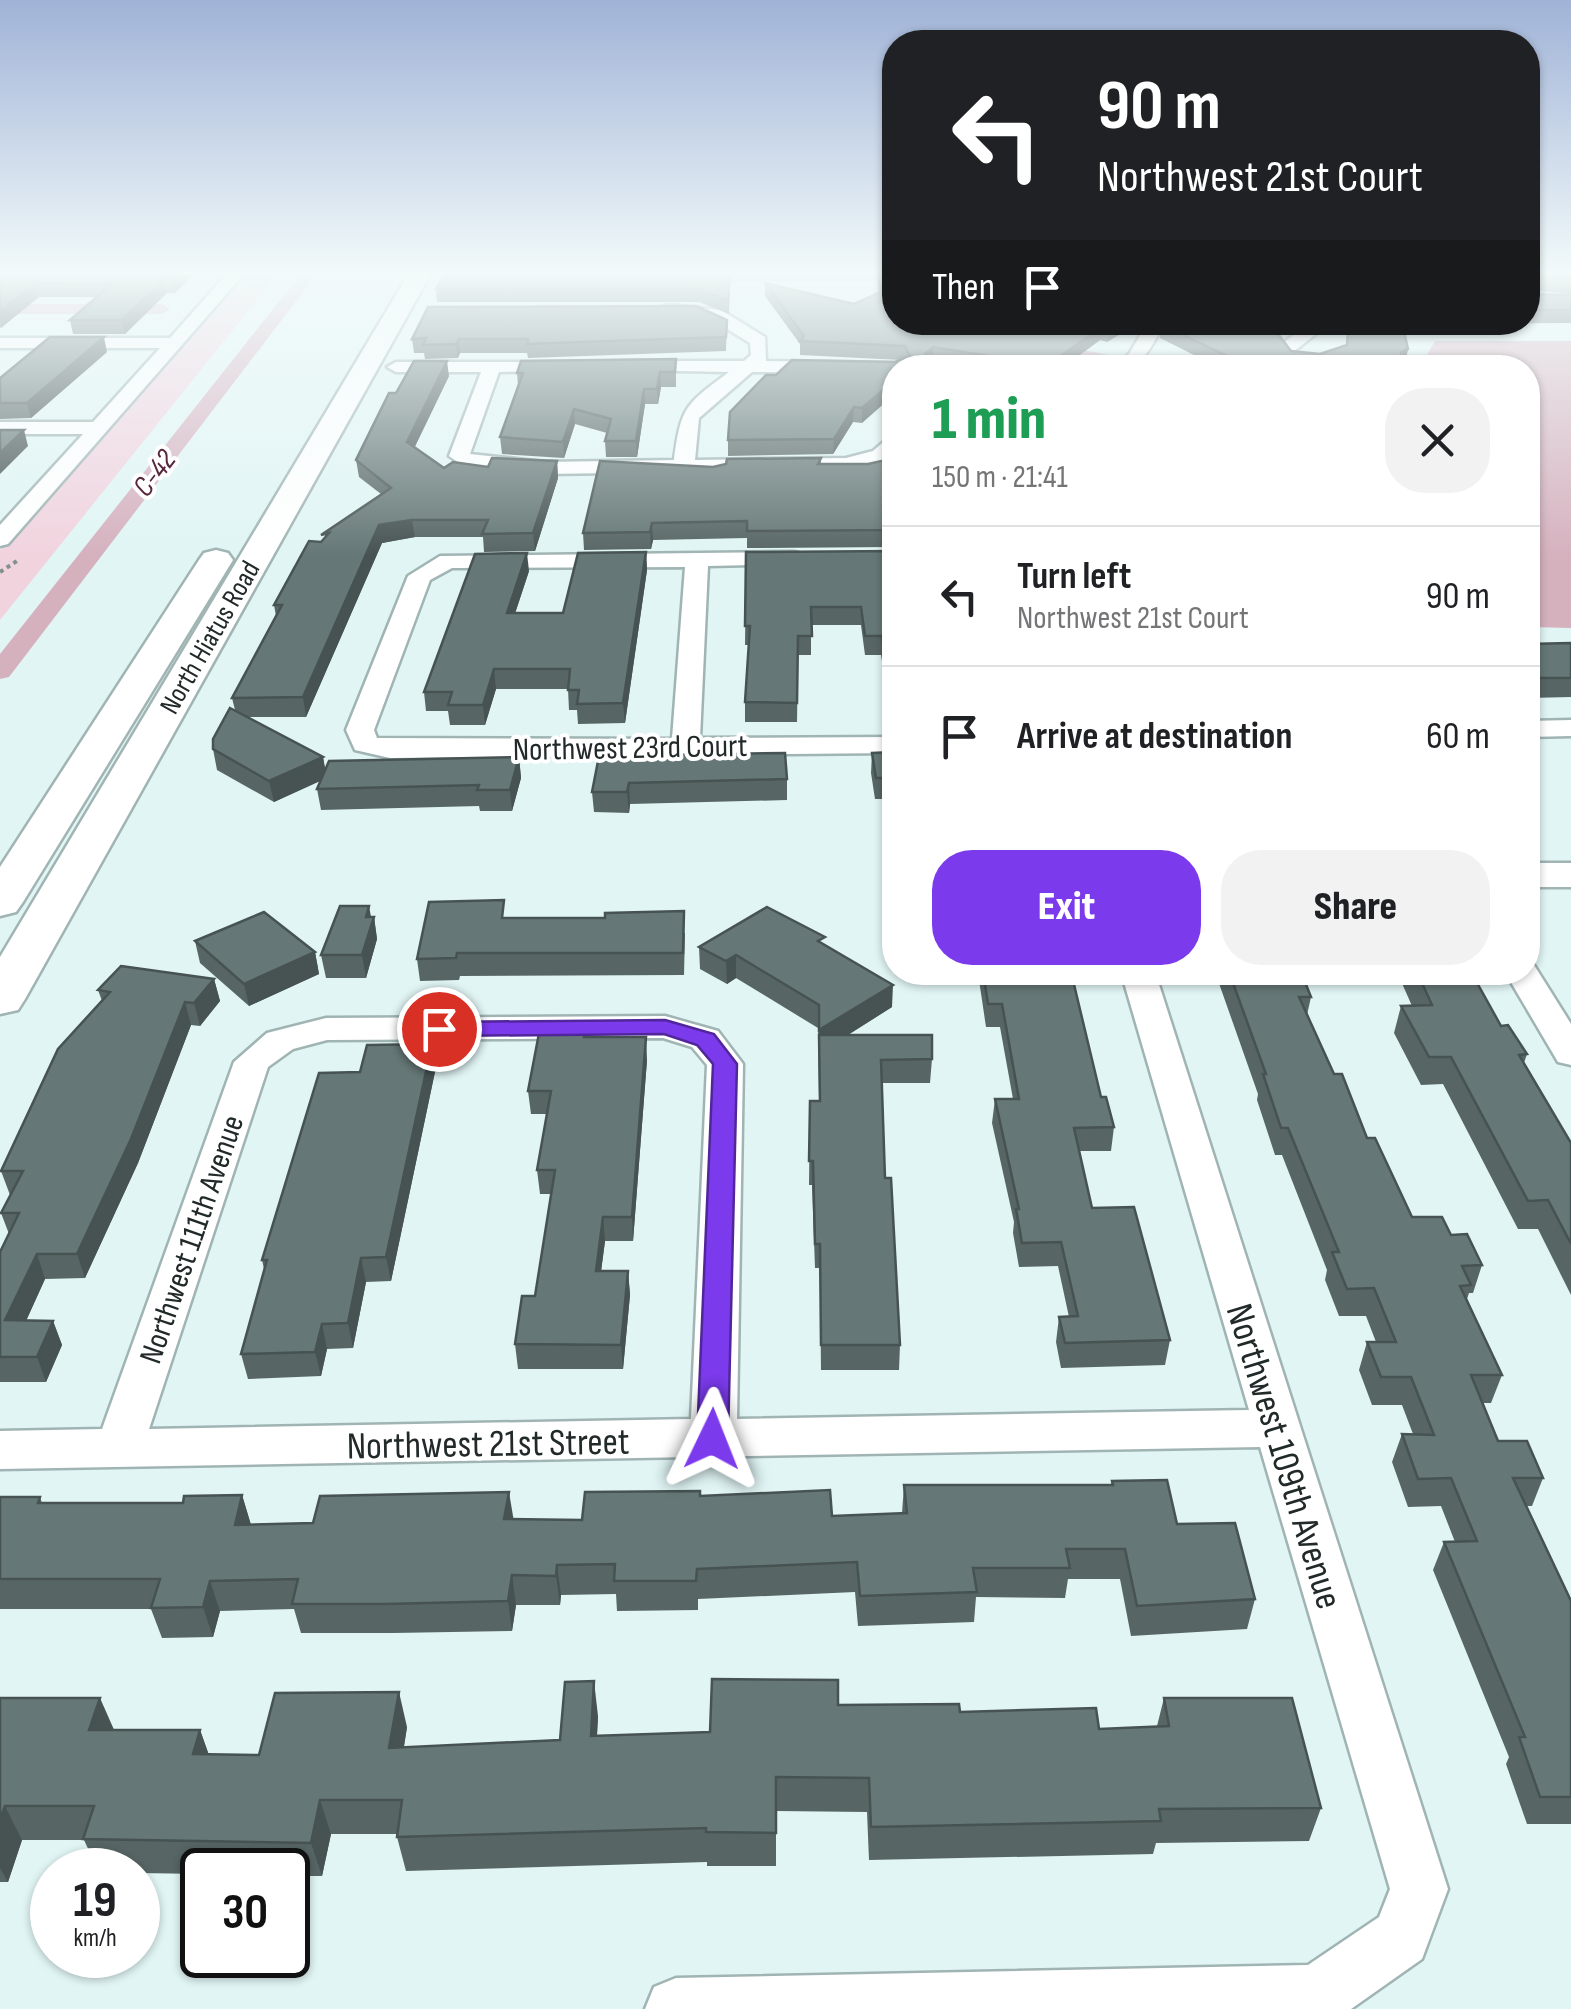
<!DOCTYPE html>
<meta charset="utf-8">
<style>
body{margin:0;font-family:"Sofia Sans Condensed",sans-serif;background:#f2f2f2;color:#202124;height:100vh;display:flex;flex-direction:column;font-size:38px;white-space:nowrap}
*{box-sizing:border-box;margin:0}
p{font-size:32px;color:#757577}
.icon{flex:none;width:55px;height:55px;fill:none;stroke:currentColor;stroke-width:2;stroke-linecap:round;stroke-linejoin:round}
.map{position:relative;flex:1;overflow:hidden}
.side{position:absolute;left:882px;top:355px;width:658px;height:630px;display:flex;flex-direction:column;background:#fff;border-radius:40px;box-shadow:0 2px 8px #0004}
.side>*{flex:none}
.banner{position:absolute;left:882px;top:30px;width:658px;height:305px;border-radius:40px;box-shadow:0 2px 8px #0004;background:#202124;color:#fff;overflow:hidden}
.speed{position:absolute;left:30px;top:1848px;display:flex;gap:20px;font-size:50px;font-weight:700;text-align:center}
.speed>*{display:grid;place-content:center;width:130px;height:130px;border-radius:50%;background:#fff;box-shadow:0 2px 8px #0004;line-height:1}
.speed small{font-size:25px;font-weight:400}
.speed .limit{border:5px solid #111;border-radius:15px;background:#fff;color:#111}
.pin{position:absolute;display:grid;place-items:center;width:85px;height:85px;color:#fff;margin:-42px;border:5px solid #fff;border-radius:50%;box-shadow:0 2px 10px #0007}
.me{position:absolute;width:110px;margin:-55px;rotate:2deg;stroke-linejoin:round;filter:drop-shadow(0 0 8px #0008)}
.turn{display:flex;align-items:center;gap:35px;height:210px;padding:0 50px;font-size:45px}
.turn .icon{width:130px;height:130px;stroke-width:2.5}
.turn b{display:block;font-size:70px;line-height:85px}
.then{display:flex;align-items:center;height:95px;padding:0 50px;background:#0003;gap:20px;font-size:38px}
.round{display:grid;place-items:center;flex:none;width:105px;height:105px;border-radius:40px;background:#f2f2f2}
.head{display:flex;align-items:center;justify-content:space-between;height:170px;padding:0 50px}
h1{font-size:60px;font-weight:800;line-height:75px;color:#1e9e55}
.button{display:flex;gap:20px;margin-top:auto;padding:20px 50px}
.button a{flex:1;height:115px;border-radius:40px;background:#7c3aed;color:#fff;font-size:40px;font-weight:800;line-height:115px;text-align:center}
.button a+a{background:#f2f2f2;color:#202124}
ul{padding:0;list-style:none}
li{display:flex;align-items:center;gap:30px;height:140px;padding:0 50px;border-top:2px solid #e0e0e0}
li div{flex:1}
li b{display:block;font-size:38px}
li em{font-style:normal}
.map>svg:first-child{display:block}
.green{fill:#f1d3de}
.water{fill:#d5b1be}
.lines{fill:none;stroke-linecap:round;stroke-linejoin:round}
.canal{fill:#d5b1be;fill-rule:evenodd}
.minor-casing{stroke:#a1b4b4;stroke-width:5}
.tertiary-casing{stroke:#a1b4b4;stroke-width:5}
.secondary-casing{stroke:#a1b4b4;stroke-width:5}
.path{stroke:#829090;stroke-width:4;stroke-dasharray:4 4;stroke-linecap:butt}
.minor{fill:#fff;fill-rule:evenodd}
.tertiary{fill:#fff;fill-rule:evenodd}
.secondary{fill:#fff;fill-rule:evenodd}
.wall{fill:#576665}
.shaded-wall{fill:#475353}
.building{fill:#657776;stroke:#475353;stroke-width:2.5}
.route{fill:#7c3aed;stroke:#51269a;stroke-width:2.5}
.labels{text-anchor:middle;stroke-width:8;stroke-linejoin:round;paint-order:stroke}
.far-street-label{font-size:28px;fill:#222929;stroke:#fff}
.far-water-label{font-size:30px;font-style:italic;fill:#57283d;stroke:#fff}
.street-label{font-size:32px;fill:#222929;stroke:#fff}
.near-street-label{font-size:38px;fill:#222929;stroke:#fff}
</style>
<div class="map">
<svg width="1571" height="2009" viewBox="0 0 1571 2009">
<rect width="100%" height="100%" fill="#e1f5f5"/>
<polygon class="green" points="243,275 277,275 0,620 0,550"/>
<polygon class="water" points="1435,341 1571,341 1571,628 1528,627 1528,368 1420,367"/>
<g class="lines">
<g class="canal">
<polygon points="300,275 316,275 9,677 0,679 0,654"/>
<polygon points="676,275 895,275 895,281 683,282"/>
<polygon points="0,304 162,304 170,309 162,314 0,314"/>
<polygon points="1036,341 1114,356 1123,361 1114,366 1030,350 1027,346"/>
<polygon points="1140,362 1150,364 1153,368 1131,367"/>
</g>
<defs>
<g id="minor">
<polygon points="226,275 243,275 8,544 0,546 0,525 83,434 0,434 0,422 93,422 160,348 0,348 0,338 170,338"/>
<path d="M668,305l53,5 44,27 1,24 132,2 9,5h-12v5l-143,-1 -53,46 -4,42 151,-2 27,-7 22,-19v18l-8,9 -40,11 -303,4 -76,-5 -19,-13 32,-84h-85l-9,-5 9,-5h177l3,4 -9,5 -68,1 -29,82 74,8 130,-2c7,-54 12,-56 55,-88l-100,-2 -6,-1v-8h121l7,-6 -1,-12 -39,-24 -49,-6v-6z"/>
<path d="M1148,322h17c-15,26 -20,46 -52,46l16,-14z"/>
<polygon points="1298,322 1314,322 1317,333 1292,353 1280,353 1280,345 1299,331"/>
<path d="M794,552l8,2v10l-94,2 -8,172 195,-1v16l-505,5 -35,-8 -9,-20 62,-154 32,-20zM685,567l-13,172 -295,-1 -3,-8 56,-150 22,-12z"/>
<polygon points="1571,720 1571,736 1528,737 1528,721"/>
<polygon points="1528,963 1534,965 1571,1024 1571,1065 1558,1062 1505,972 1528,972"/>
<path d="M1121,972h34l293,917 -26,70 -71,50h-706l9,-22 22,-9 632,-13 71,-48 11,-28 -130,-442 -1260,22v-38l102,-2 132,-367 33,-29 59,-15 339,-2 53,15 25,33 -6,355 512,-9zM663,1038l29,9 15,18 -16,354 -542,10 119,-362 25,-18 34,-9z"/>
</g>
<rect id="tertiary" x="1528" y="863" width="43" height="24"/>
<g id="secondary">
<polygon points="408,275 430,275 25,999 18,1010 0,1014 0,957"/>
<polygon points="216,550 228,553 233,560 23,902 16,912 0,916 0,867 199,560 204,553"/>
</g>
</defs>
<use href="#minor" class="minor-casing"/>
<use href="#tertiary" class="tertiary-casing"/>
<use href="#secondary" class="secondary-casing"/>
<polyline class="path" points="0,572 20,559"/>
<use href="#minor" class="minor"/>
<use href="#tertiary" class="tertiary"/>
<use href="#secondary" class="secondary"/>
</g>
<g class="wall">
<polygon points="0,275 193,275 175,293 167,293 125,334 73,334 70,320 97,297 39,297 0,328"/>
<polygon points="877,275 895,275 895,322 1140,322 1107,342 1100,340 1062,368 971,368 933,361 926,368 895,368 862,423 853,422 833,454 728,456 728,440 776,375 895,362 901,360 800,355 800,344 765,296 765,283 854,304 879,293"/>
<polygon points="1528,275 1571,275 1571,294 1529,290 1529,294 1571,295 1571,323 1402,324 1408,349 1405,363 1401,365 1401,368 1220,368 1160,338 1162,325 1269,322 1291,351 1320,354 1346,345 1347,328 1341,322 1528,322"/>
<polygon points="730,288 729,314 699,302 437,302 436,289"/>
<polygon points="727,320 726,351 528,358 527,353 460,353 458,358 425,359 424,353 414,353 412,339"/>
<polygon points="107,352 31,418 0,419 0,378"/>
<polygon points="676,359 676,387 661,387 658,404 645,404 637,457 606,457 605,441 607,433 575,424 564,458 502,454 500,437 518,386 517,373"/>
<polygon points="449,376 414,448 444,468 488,467 557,461 558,478 535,551 484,552 483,537 415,537 382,543 306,717 248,717 323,757 325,770 519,757 521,778 512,811 480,811 479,806 321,810 317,789 321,780 274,802 217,770 213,749 235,710 232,698 276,616 274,605 321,542 381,494 359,477 356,460 396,393"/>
<polygon points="821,458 821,464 868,464 895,458 895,547 747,548 747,538 653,540 651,549 584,550 583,533 713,467"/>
<polygon points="895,551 895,721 892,721 881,655 865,655 861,625 811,625 811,655 798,655 797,722 745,722 745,702 749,645 745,645 746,552"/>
<polygon points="646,552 647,570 625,723 578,724 577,710 569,710 568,689 496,689 485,725 450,725 448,711 426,711 424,692 529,571 515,613 563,613"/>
<polygon points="1571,643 1571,697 1528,698 1528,644"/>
<polygon points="895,752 895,799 875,799 871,773 872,753"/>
<polygon points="599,756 787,779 787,800 630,804 629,813 594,812 592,792"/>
<polygon points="371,917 374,917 377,939 366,978 326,978 321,955"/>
<polygon points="506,918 685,933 684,975 460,976 459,980 420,981 417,959"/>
<polygon points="195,941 315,952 319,974 249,1006 200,963"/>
<polygon points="825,945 892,1007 848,1035 932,1059 930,1083 882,1083 885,1178 900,1345 899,1370 821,1370 820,1268 815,1268 812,1185 809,1185 810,1101 819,1101 818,1028 736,978 727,984 700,969 699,947"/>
<polygon points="980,972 1071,972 1101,1097 1114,1127 1111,1151 1079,1151 1092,1208 1170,1340 1165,1365 1061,1368 1056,1342 1059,1317 1069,1317 1058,1266 1019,1267 1013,1233 1014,1222 992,1123 995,1099 1013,1099 1000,1027 986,1027 979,980"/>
<polygon points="1215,972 1301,972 1311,997 1307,1015 1334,1074 1367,1138 1412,1217 1451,1235 1482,1265 1473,1293 1469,1293 1467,1299 1502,1375 1491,1403 1482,1403 1498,1441 1543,1478 1532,1506 1526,1506 1571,1601 1571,1824 1527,1824 1506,1764 1509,1757 1433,1570 1444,1542 1455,1542 1441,1506 1408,1507 1392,1462 1402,1434 1413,1434 1402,1405 1372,1405 1359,1370 1367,1342 1376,1342 1366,1316 1339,1316 1325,1280 1327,1270 1282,1155 1275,1155 1257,1100 1258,1094"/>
<polygon points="1397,972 1471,972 1501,1026 1527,1054 1524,1063 1571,1143 1571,1295 1538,1229 1518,1229 1443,1084 1421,1085 1394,1033 1401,1006 1412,1006"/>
<polygon points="214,979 220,1001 200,1026 191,1025 138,1163 85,1278 45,1279 26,1321 53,1321 62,1345 46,1382 0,1382 0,1252 9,1234 1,1213 10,1195 1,1171 102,1001 98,990"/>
<polygon points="586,1028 586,1037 647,1060 633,1241 605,1241 601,1271 628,1271 630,1295 623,1369 518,1369 515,1344 535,1296 551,1194 540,1194 537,1170 547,1114 531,1114 528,1091"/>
<polygon points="436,1067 391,1281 366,1282 353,1348 327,1349 321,1376 248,1379 241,1354 264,1269 262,1260 360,1072"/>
<polygon points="1112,1481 1177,1524 1255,1599 1247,1629 1131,1636 1120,1579 1068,1579 1065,1598 976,1597 974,1622 858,1626 855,1592 698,1599 698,1610 617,1611 616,1594 561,1595 560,1605 516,1605 512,1631 393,1633 301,1633 294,1609 220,1611 213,1637 162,1638 151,1609 0,1609 0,1497 40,1497 42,1503 183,1503 242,1495 251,1525 513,1519 582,1520 701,1496 832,1516 902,1513 904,1485 1111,1485"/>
<polygon points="0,1698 114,1730 200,1730 209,1755 259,1755 407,1727 404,1747 560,1740 598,1716 597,1736 710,1732 838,1705 960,1712 1099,1729 1157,1726 1164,1698 1321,1808 1309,1841 1156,1843 1153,1854 869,1860 867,1812 776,1811 776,1866 707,1866 707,1862 406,1871 397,1837 398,1834 331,1834 322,1876 288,1876 288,1870 202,1870 202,1874 138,1873 138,1870 98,1870 84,1840 22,1840 8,1882 0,1882"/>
</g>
<g class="shaded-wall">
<polygon points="177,275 193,275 175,293 172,280"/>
<polygon points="164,280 167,293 125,334 122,320"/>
<polygon points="36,283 39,297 1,328 0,311"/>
<polygon points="1118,322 1140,322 1107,342 1109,328"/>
<polygon points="1102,327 1100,340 1062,368 1043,368"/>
<polygon points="104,337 107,352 31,418 27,403"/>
<polygon points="459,339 460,353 458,358 456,344"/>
<polygon points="933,347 933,361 926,368 909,368"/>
<polygon points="1408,349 1405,363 1398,366 1401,352"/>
<polygon points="1377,360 1375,368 1357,368"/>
<polygon points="447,361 449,376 409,459 407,442"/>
<polygon points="660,372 661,387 658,404 657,389"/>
<polygon points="895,380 895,394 862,423 862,408"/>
<polygon points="644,389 645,404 637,457 636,441"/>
<polygon points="854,407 853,422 833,454 834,439"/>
<polygon points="574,409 575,424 564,458 563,442"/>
<polygon points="24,430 28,446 0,474 0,453"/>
<polygon points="557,461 558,478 535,551 533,533"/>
<polygon points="412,520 415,537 382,543 306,717 303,697 379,525"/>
<polygon points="652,523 653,540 651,549 650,532"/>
<polygon points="646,552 647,570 625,723 623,703"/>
<polygon points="527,553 529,571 509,632 507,613"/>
<polygon points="494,669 496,689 485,725 483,705"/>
<polygon points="323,757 327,778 274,802 269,781"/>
<polygon points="519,757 521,778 512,811 510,790"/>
<polygon points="629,783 630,804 629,813 627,792"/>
<polygon points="369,906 372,922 374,917 377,939 366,978 362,955 366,917"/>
<polygon points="315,952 319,974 249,1006 244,984"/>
<polygon points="736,955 736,978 727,984 726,961"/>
<polygon points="214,979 220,1001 200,1026 194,1003"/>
<polygon points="893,985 892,1007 819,1053 819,1030"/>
<polygon points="185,1002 191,1025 138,1163 85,1278 77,1254"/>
<polygon points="646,1037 647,1060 633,1241 632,1217"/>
<polygon points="432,1044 436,1067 391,1281 386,1257"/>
<polygon points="603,1217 605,1241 598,1295 596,1271"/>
<polygon points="37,1254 45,1279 15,1345 5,1320"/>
<polygon points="361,1258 366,1282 353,1348 348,1323"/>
<polygon points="628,1271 630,1295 623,1369 621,1345"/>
<polygon points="53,1321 62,1345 46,1382 37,1357"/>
<polygon points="322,1324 327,1349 321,1376 315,1352"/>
<polygon points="509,1492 514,1522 504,1519"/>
<polygon points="242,1495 251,1525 235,1525"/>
<polygon points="557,1565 561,1595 560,1605 556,1576"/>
<polygon points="512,1575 516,1605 512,1631 508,1601"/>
<polygon points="210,1581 220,1611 213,1637 203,1607"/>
<polygon points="594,1681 598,1716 595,1770 591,1736"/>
<polygon points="399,1692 407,1727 398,1782 389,1748"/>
<polygon points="100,1698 115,1732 89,1730"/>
<polygon points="200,1730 212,1764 193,1754"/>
<polygon points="320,1800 331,1834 322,1876 311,1843"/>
<polygon points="5,1806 22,1840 8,1882 0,1868 0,1820"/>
</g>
<g class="building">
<polygon points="0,275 177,275 172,280 164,280 122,320 70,320 112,284 36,283 0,311"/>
<polygon points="444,275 730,275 728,301 699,289 436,289"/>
<polygon points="879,275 895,275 895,322 1118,322 1109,328 1102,327 1043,368 981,368 989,356 933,347 909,368 895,368 895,380 862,408 854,407 834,439 728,440 730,412 766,375 776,375 792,360 895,362 910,356 905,346 800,341 804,336 765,283 854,304 881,292"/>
<polygon points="1528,275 1571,275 1571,281 1531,277 1529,294 1571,295 1571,310 1528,310"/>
<polygon points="696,306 727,320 726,337 527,344 528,339 459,339 456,344 423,345 426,338 412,339 428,307"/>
<polygon points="1212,322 1269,322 1291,351 1320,354 1347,345 1349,322 1402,322 1408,349 1401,352 1401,367 1377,360 1357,368 1252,368 1162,325 1212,324"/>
<polygon points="50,337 104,337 27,403 0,403 0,378"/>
<polygon points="676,359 675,372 660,372 657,389 644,389 636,441 605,441 611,419 574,409 563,442 500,437 523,373 517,373 521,361"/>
<polygon points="414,361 447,361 407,442 444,468 453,462 488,467 492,458 557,461 533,533 482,534 488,520 412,520 379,525 303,697 232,698 282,605 274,605 309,541 321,542 329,533 321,535 391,488 356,460 389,393 396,393"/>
<polygon points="0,430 24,430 0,453"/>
<polygon points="821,458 818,464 868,464 895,458 895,530 747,531 747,521 652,523 650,532 583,533 600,461 713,467 726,464 727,459"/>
<polygon points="895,551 895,702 893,702 882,636 865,636 861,607 811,607 812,636 798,636 797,703 745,702 750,626 745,626 746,552"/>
<polygon points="646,552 623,703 577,704 579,690 568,690 570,669 494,669 483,705 448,705 452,692 424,692 475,554 527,553 507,613 563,613 578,553"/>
<polygon points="1571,643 1571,678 1528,678 1528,644"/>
<polygon points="230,708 323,757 269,781 213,749 213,739"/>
<polygon points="895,752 895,778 876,778 872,753"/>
<polygon points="785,753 787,779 629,783 627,792 592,792 599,756"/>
<polygon points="519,757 510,790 477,790 479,785 317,789 329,761"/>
<polygon points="504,900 502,918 605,918 605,913 684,911 683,953 457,953 456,958 417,959 429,902"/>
<polygon points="340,906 369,906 366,917 374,917 362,955 321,955"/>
<polygon points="767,907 825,937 818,941 893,985 819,1030 819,1005 736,955 726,961 699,947"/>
<polygon points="264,912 315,952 244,984 195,941"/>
<polygon points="121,966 214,979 194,1003 185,1002 131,1139 77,1254 37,1254 5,1320 53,1321 37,1357 0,1357 0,1252 19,1213 1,1213 23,1171 1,1171 58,1049 110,992 98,990"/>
<polygon points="983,972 1071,972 1101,1097 1106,1097 1114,1127 1074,1128 1092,1208 1134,1207 1170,1340 1065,1343 1059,1317 1078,1316 1061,1242 1022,1243 1016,1209 1019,1209 995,1099 1019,1099 1002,1004 988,1004"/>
<polygon points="1229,972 1301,972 1311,997 1299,997 1334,1074 1342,1074 1367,1138 1375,1138 1412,1217 1442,1217 1451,1235 1467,1234 1482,1265 1462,1266 1471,1285 1460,1286 1502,1375 1471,1375 1498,1441 1527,1441 1543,1478 1513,1478 1571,1601 1571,1797 1540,1797 1519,1737 1525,1737 1444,1542 1477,1541 1451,1478 1418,1479 1402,1434 1434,1435 1411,1377 1381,1377 1367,1342 1396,1342 1374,1288 1347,1289 1332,1252 1339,1252 1288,1128 1281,1128 1263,1074 1266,1074"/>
<polygon points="1417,972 1471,972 1501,1026 1508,1025 1527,1054 1519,1055 1571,1143 1571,1244 1548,1200 1528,1201 1451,1057 1429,1057 1401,1006 1432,1005"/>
<polygon points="540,1028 586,1028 584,1037 646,1037 632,1217 603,1217 596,1271 628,1271 621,1345 515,1344 522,1296 535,1296 555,1170 537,1170 551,1091 528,1091"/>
<polygon points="819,1035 932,1035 932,1059 881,1060 885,1178 891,1178 900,1345 821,1345 820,1244 815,1244 813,1161 809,1161 810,1101 820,1101"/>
<polygon points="432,1044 386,1257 361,1258 348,1323 322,1324 315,1352 241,1354 267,1260 262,1260 319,1073 360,1072 367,1045"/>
<polygon points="1167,1480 1177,1524 1235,1523 1255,1599 1137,1606 1125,1549 1066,1549 1070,1568 973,1568 977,1592 860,1596 857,1562 697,1569 696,1581 614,1581 615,1564 557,1565 556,1576 512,1575 508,1601 386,1604 292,1604 298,1579 210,1581 203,1607 151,1608 160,1579 0,1579 0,1497 40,1497 38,1503 183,1503 184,1496 242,1495 235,1525 313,1523 320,1496 509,1492 504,1519 582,1520 585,1492 700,1491 700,1496 830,1490 832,1516 907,1513 904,1485 1113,1485 1112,1481"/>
<polygon points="712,1679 838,1680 838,1705 959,1704 960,1712 1096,1708 1099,1729 1169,1726 1164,1698 1292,1698 1321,1808 1159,1809 1161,1821 871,1827 869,1778 776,1777 776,1833 706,1832 706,1828 397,1837 402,1800 320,1800 311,1843 83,1839 94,1806 5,1806 0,1820 0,1698 100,1698 89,1730 200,1730 193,1754 259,1755 275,1693 399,1692 389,1748 560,1740 565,1682 594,1681 591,1736 710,1732"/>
</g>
<linearGradient id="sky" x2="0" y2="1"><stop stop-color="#a0b3d7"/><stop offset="0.49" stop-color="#f2fafa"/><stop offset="1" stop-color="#f2fafa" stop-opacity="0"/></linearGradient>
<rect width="1571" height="556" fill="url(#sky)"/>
<polygon class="route" points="665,1020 714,1034 737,1064 728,1439 723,1447 712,1451 702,1447 697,1439 713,1064 697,1045 664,1034 439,1036 427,1029 439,1022"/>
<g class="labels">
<g class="far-street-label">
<text transform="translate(209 637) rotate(-60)" y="10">North Hiatus Road</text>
</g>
<g class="far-water-label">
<text transform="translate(154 473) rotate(-52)" y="10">C-42</text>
</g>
<g class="street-label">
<text transform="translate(630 747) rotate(-1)" y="11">Northwest 23rd Court</text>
<text transform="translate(191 1239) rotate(-71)" y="11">Northwest 111th Avenue</text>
</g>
<g class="near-street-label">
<text transform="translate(488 1443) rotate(-1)" y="13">Northwest 21st Street</text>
<text transform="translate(1285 1456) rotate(73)" y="13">Northwest 109th Avenue</text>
</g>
</g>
</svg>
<div class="speed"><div>19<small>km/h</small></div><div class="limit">30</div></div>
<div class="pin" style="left:439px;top:1029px;background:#d93025"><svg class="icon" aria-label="arrive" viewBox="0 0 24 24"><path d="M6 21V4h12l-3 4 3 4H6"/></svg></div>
<svg class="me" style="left:712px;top:1439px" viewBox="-20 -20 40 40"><path d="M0-17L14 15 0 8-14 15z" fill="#7c3aed" stroke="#fff" stroke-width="4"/></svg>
<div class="banner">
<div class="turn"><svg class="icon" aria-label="left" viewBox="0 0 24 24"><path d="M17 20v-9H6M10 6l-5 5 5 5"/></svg><div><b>90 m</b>Northwest 21st Court</div></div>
<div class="then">Then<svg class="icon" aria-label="arrive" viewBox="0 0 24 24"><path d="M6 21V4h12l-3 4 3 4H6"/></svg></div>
</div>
<section class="side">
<div class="head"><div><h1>1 min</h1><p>150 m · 21:41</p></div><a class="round"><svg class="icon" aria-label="close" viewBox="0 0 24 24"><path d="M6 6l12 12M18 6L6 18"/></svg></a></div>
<ul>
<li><svg class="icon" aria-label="left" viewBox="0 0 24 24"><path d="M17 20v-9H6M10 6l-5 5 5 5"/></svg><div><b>Turn left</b><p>Northwest 21st Court</p></div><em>90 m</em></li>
<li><svg class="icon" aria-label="arrive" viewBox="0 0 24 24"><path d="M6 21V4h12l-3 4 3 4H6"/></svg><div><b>Arrive at destination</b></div><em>60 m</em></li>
</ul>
<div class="button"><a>Exit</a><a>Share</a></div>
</section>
</div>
